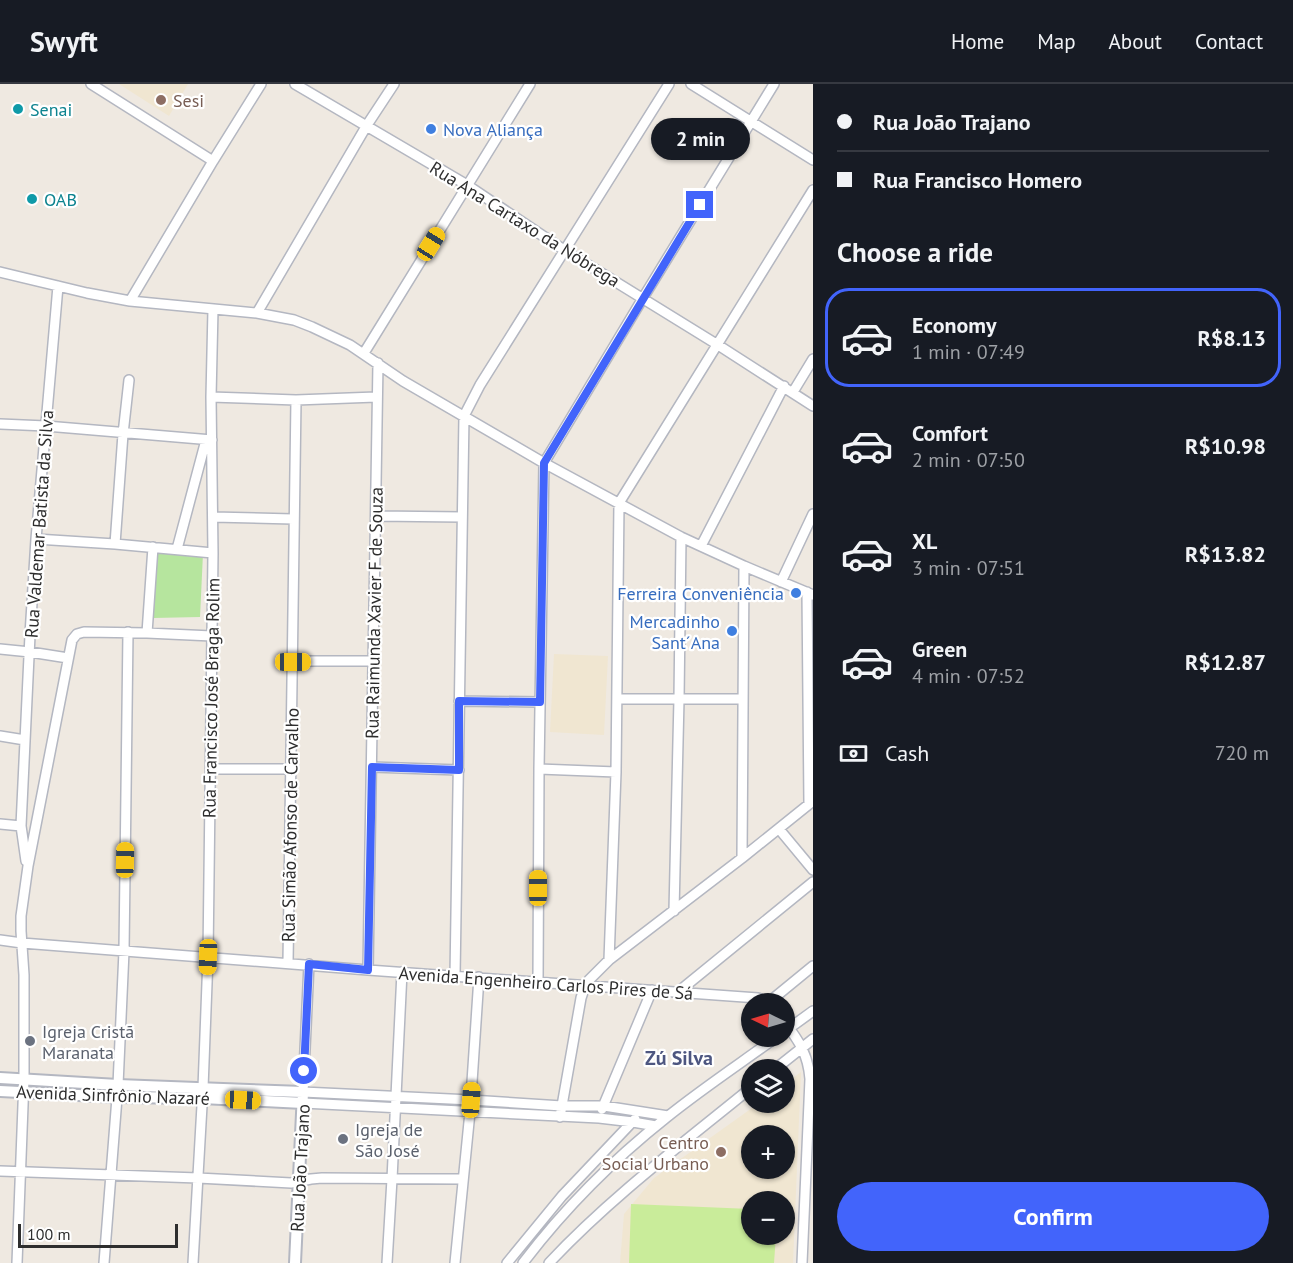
<!DOCTYPE html>
<meta charset="utf-8">
<style>
:root{--surface:#171b24;--page:#20242c;--text:#f1f3f6;--muted:#9ea1a6;--line:#363941;--accent:#4264fb}
body{margin:0;font-family:"PT Sans",sans-serif;background:var(--page);color:var(--text);height:100vh;display:flex;flex-direction:column;font-size:22px;white-space:nowrap}
*{box-sizing:border-box;margin:0}
p{font-size:20px;color:var(--muted)}
.icon{flex:none;width:33px;height:33px;fill:none;stroke:currentColor;stroke-width:2;stroke-linecap:round;stroke-linejoin:round}
.map{position:relative;flex:1;overflow:hidden}
.panel{display:flex;flex-direction:column;background:var(--surface);width:480px}
.panel>*{flex:none}
.top-card{display:grid;align-content:center;height:132px;padding:0 24px;background:var(--surface)}
.needle{width:39px;rotate:275deg}
.tools{position:absolute;left:741px;top:909px;display:grid;gap:12px}
.tools a{display:grid;place-items:center;width:54px;height:54px;border-radius:50%;background:var(--surface);box-shadow:0 2px 4px #0004;font-size:30px}
.scale{position:absolute;left:18px;bottom:15px;width:160px;box-sizing:border-box;padding-left:6px;border:3px solid #2e2e2e;border-top:0;font-size:16px;line-height:21px;white-space:nowrap;color:#2e2e2e;-webkit-text-stroke:4px #fff;paint-order:stroke}
.end{position:absolute;width:27px;height:27px;margin:-14px;border:8px solid #4264fb;background:#fff;box-shadow:0 0 0 3px #fff}
.from{border-radius:50%}
.bubble{position:absolute;height:42px;border-radius:21px;background:var(--surface);box-shadow:0 2px 4px #0004;font-size:20px;font-weight:600;line-height:42px;text-align:center}
.car{position:absolute;width:18px;height:36px;margin:-18px -9px;border-radius:8px;box-shadow:0 0 4px 2px #0007;background:linear-gradient(#f5c518 24%,#345 0 40%,#f5c518 0 76%,#345 0 86%,#f5c518 0)}
.top-card b{display:flex;align-items:center;gap:21px;height:57px;font-size:22px}
.top-card b+b{border-top:2px solid var(--line)}
.top-card i{width:15px;height:15px;background:var(--text)}
ul{padding:0;list-style:none}
li{display:flex;align-items:center;gap:18px;height:99px;margin:0 12px 9px;padding:0 12px;border:3px solid transparent;border-radius:24px}
li div{flex:1}
li b{display:block;font-size:22px}
li em{font-style:normal;font-weight:600}
li.active{border-color:var(--accent)}
li>.icon{width:54px;height:54px;stroke-width:1.5}
h2{padding:0 24px;font-size:27px;line-height:72px}
.pay{display:flex;align-items:center;gap:15px;height:66px;padding:0 24px;font-size:22px}
.pay p{margin-inline-start:auto}
.cta{display:flex;gap:12px;margin-top:auto;padding:12px 24px}
.cta a{flex:1;height:69px;border-radius:36px;background:var(--accent);color:#fff;font-size:24px;font-weight:600;line-height:69px;text-align:center}
header{display:flex;align-items:center;gap:36px;box-sizing:border-box;height:84px;padding:0 30px;background:var(--surface);border-bottom:2px solid var(--line)}
header strong{font-size:28px}
nav{display:flex;gap:33px;margin-inline-start:auto;font-size:21px}
main{display:flex;flex:1;min-height:0}
.map>svg:first-child{display:block}
.education{fill:#f0e6d1;fill-rule:evenodd}
.green{fill:#b6e59e}
.pitch{fill:#c9ec9a}
.lines{fill:none;stroke-linecap:round;stroke-linejoin:round}
.minor-casing{stroke:#b4b7c1;stroke-width:12}
.tertiary-casing{stroke:#b4b7c1;stroke-width:14}
.minor{stroke:#fff;stroke-width:9}
.tertiary{stroke:#fff;stroke-width:10}
.route{stroke:#4264fb;stroke-width:8}
.education-dot{fill:#8d6e63;stroke:#fff;stroke-width:2}
.culture-dot{fill:#0f9aa8;stroke:#fff;stroke-width:2}
.shop-dot{fill:#3f7fe0;stroke:#fff;stroke-width:2}
.worship-dot{fill:#6b7280;stroke:#fff;stroke-width:2}
.labels{text-anchor:middle;dominant-baseline:central;stroke-width:4.5;stroke-linejoin:round;paint-order:stroke}
.education-label{font-size:18px;fill:#785e54;stroke:#fff;text-anchor:start}
.culture-label{font-size:18px;fill:#0d838f;stroke:#fff;text-anchor:start}
.shop-label{font-size:18px;fill:#366cbe;stroke:#fff;text-anchor:end}
.street-label{font-size:18px;fill:#2e2e2e;stroke:#fff}
.worship-label{font-size:18px;fill:#5b616d;stroke:#fff;text-anchor:start}
.neighbourhood-label{font-size:20px;font-weight:bold;fill:#4d5680;stroke:#fff}
</style>
<header>
<strong>Swyft</strong>
<nav><a>Home</a><a>Map</a><a>About</a><a>Contact</a></nav>
</header>
<main>
<div class="map">
<svg width="813" height="1179" viewBox="0 0 813 1179">
<rect width="100%" height="100%" fill="#efe9e1"/>
<path class="education" d="M 119,0 L 188,0 L 169,32 Z
M 554,570 L 608,572 L 604,651 L 550,648 Z
M 801,988 L 793,1179 L 620,1179 L 624,1130 L 654,1094 L 759,1019 L 784,1018 L 785,1000 ZM 752,1052 L 784,1052 L 784,1084 L 752,1084 ZM 752,1118 L 784,1118 L 784,1150 L 752,1150 Z"/>
<path class="green" d="M 158,464 L 203,469 L 200,533 L 153,534 Z"/>
<path class="pitch" d="M 631,1120 L 751,1125 L 752,1150 L 776,1151 L 774,1179 L 629,1179 Z"/>
<g class="lines">
<g class="minor-casing">
<path id="minor" d="M 91,0 L 213,77
M 295,0 L 467,101 L 564,166 L 718,261 L 813,322
M 691,0 L 813,76
M 0,188 L 87,209 L 130,217 L 257,229 L 294,236 L 312,243 L 350,261 L 403,297 L 544,379 L 681,453 L 744,482 L 813,511
M 130,217 L 213,77 L 261,0
M 257,229 L 367,41 L 394,0
M 364,269 L 530,0
M 793,308 L 813,275
M 211,313 L 296,316 L 376,313
M 0,340 L 46,342 L 212,356
M 376,432 L 462,433
M 213,433 L 293,435
M 36,455 L 115,460 L 213,469
M 115,460 L 123,350 L 129,296
M 701,462 L 784,302
M 177,465 L 206,356
M 781,498 L 813,430
M 807,508 L 809,720
M 147,549 L 153,463
M 0,565 L 30,568 L 68,574
M 293,577 L 374,577
M 617,615 L 742,615
M 459,617 L 540,618
M 0,652 L 25,656
M 372,683 L 459,686
M 211,685 L 291,685
M 539,685 L 616,688
M 0,740 L 21,742
M 779,745 L 813,786
M 742,774 L 744,482
M 26,777 L 21,742 L 30,551 L 36,455 L 58,202
M 674,827 L 679,615 L 681,453
M 0,856 L 22,859 L 368,886 L 758,914 L 771,920
M 609,876 L 616,688 L 619,419 L 813,106
M 288,879 C 291,691 292,503 296,316
M 309,880 L 303,1008 L 471,1016 L 562,1022 L 604,1022 L 668,1032
M 368,886 L 378,279
M 455,892 L 464,332 L 480,301 L 669,0
M 538,898 L 539,685 L 544,379 L 643,214 L 774,0
M 678,908 L 813,798
M 769,918 L 813,882
M 784,937 C 799,957 808,970 810,995 L 802,1179
M 784,948 L 813,927
M 774,986 L 813,955
M 303,1019 L 599,1034 L 633,1038 L 656,1042
M 602,1025 L 652,906
M 560,1033 L 581,914 L 585,902 L 589,896 L 609,876 L 742,774 L 813,717
M 0,1087 L 198,1094 L 291,1099 L 311,1095 L 322,1094 L 463,1095
M 17,1179 L 24,995 L 24,891 L 21,847 L 21,832 L 28,782 L 72,556 L 77,550 L 84,548 L 147,549 L 212,552
M 104,1179 L 118,1001 L 124,867 L 128,548
M 193,1179 L 203,1004 L 208,873 L 213,469 L 211,313 L 213,225
M 387,1179 L 392,1095 L 402,888
M 455,1179 L 470,1028 L 479,893
M 507,1179 L 562,1112 L 635,1035
M 523,1179 C 564,1125 614,1075 667,1033 C 703,1004 741,979 778,952
M 549,1179 C 610,1114 682,1060 752,1003"/>
</g>
<g class="tertiary-casing">
<path id="tertiary" d="M 0,994 L 118,1001 L 303,1008 L 295,1179
M 0,1007 L 117,1013 L 202,1014 L 303,1019"/>
</g>
<use href="#minor" class="minor"/>
<use href="#tertiary" class="tertiary"/>
</g>
<g class="lines">
<path class="route" d="M 304,987 L 309,880 L 368,886 L 372,683 L 459,686 L 459,617 L 540,618 L 544,379 L 700,121"/>
</g>
<g class="education-dot">
<circle cx="161" cy="16" r="6"/>
<circle cx="721" cy="1068" r="6"/>
</g>
<g class="culture-dot">
<circle cx="18" cy="25" r="6"/>
<circle cx="32" cy="115" r="6"/>
</g>
<g class="shop-dot">
<circle cx="431" cy="45" r="6"/>
<circle cx="796" cy="509" r="6"/>
<circle cx="732" cy="547" r="6"/>
</g>
<g class="worship-dot">
<circle cx="30" cy="957" r="6"/>
<circle cx="343" cy="1055" r="6"/>
</g>
<g class="labels">
<g class="education-label">
<text x="173" y="16">Sesi</text>
<text x="709" y="1058" text-anchor="end">Centro<tspan x="709" dy="21">Social Urbano</tspan></text>
</g>
<g class="culture-label">
<text x="30" y="25">Senai</text>
<text x="44" y="115">OAB</text>
</g>
<g class="shop-label">
<text x="443" y="45" text-anchor="start">Nova Aliança</text>
<text x="784" y="509">Ferreira Conveniência</text>
<text x="720" y="537">Mercadinho<tspan x="720" dy="21">Sant´Ana</tspan></text>
</g>
<g class="street-label">
<text transform="translate(525 140) rotate(32)">Rua Ana Cartaxo da Nóbrega</text>
<text transform="translate(39 440) rotate(-86)">Rua Valdemar Batista da Silva</text>
<text transform="translate(374 529) rotate(-89)">Rua Raimunda Xavier F de Souza</text>
<text transform="translate(211 614) rotate(-89)">Rua Francisco José Braga Rolim</text>
<text transform="translate(290 741) rotate(-89)">Rua Simão Afonso de Carvalho</text>
<text transform="translate(546 899) rotate(4)">Avenida Engenheiro Carlos Pires de Sá</text>
<text transform="translate(113 1011) rotate(2)">Avenida Sinfrônio Nazaré</text>
<text transform="translate(300 1084) rotate(-87)">Rua João Trajano</text>
</g>
<g class="worship-label">
<text x="42" y="947">Igreja Cristã<tspan x="42" dy="21">Maranata</tspan></text>
<text x="355" y="1045">Igreja de<tspan x="355" dy="21">São José</tspan></text>
</g>
<g class="neighbourhood-label">
<text x="679" y="974">Zú Silva</text>
</g>
</g>
</svg>
<div class="tools">
<a><svg class="needle" viewBox="-14 -14 28 28"><path d="M0-13l5 13h-10z" fill="#e53935"/><path d="M0 13l5-13h-10z" fill="#9ea1a6"/></svg></a>
<a><svg class="icon" aria-label="layers" viewBox="0 0 24 24"><path d="M12 4l9 5-9 5-9-5zM3 14l9 5 9-5"/></svg></a>
<a>+</a>
<a>−</a>
</div>
<div class="scale">100 m</div>
<i class="end from" style="left:304px;top:987px"></i>
<i class="end" style="left:700px;top:121px"></i>
<div class="bubble" style="left:651px;top:34px;width:99px">2 min</div>
<i class="car" style="left:431px;top:160px;rotate:32deg"></i>
<i class="car" style="left:293px;top:578px;rotate:90deg"></i>
<i class="car" style="left:125px;top:776px;rotate:1deg"></i>
<i class="car" style="left:538px;top:804px;rotate:0deg"></i>
<i class="car" style="left:208px;top:873px;rotate:182deg"></i>
<i class="car" style="left:243px;top:1016px;rotate:93deg"></i>
<i class="car" style="left:471px;top:1016px;rotate:4deg"></i>
</div>
<section class="panel">
<div class="top-card">
<b><i class="from"></i>Rua João Trajano</b>
<b><i></i>Rua Francisco Homero</b>
</div>
<h2>Choose a ride</h2>
<ul>
<li class="active"><svg class="icon" aria-label="car" viewBox="0 0 24 24"><path d="M5 17H2v-5l4-1 3-4h7l3 4 3 1v5h-3M9 17h6M6 11h13"/><circle cx="7" cy="17" r="2"/><circle cx="17" cy="17" r="2"/></svg><div><b>Economy</b><p>1 min · 07:49</p></div><em>R$8.13</em></li>
<li><svg class="icon" aria-label="car" viewBox="0 0 24 24"><path d="M5 17H2v-5l4-1 3-4h7l3 4 3 1v5h-3M9 17h6M6 11h13"/><circle cx="7" cy="17" r="2"/><circle cx="17" cy="17" r="2"/></svg><div><b>Comfort</b><p>2 min · 07:50</p></div><em>R$10.98</em></li>
<li><svg class="icon" aria-label="car" viewBox="0 0 24 24"><path d="M5 17H2v-5l4-1 3-4h7l3 4 3 1v5h-3M9 17h6M6 11h13"/><circle cx="7" cy="17" r="2"/><circle cx="17" cy="17" r="2"/></svg><div><b>XL</b><p>3 min · 07:51</p></div><em>R$13.82</em></li>
<li><svg class="icon" aria-label="car" viewBox="0 0 24 24"><path d="M5 17H2v-5l4-1 3-4h7l3 4 3 1v5h-3M9 17h6M6 11h13"/><circle cx="7" cy="17" r="2"/><circle cx="17" cy="17" r="2"/></svg><div><b>Green</b><p>4 min · 07:52</p></div><em>R$12.87</em></li>
</ul>
<div class="pay"><svg class="icon" aria-label="cash" viewBox="0 0 24 24"><path d="M3 7h18v10H3z"/><circle cx="12" cy="12" r="2"/></svg>Cash<p>720 m</p></div>
<div class="cta"><a>Confirm</a></div>
</section>
</main>
